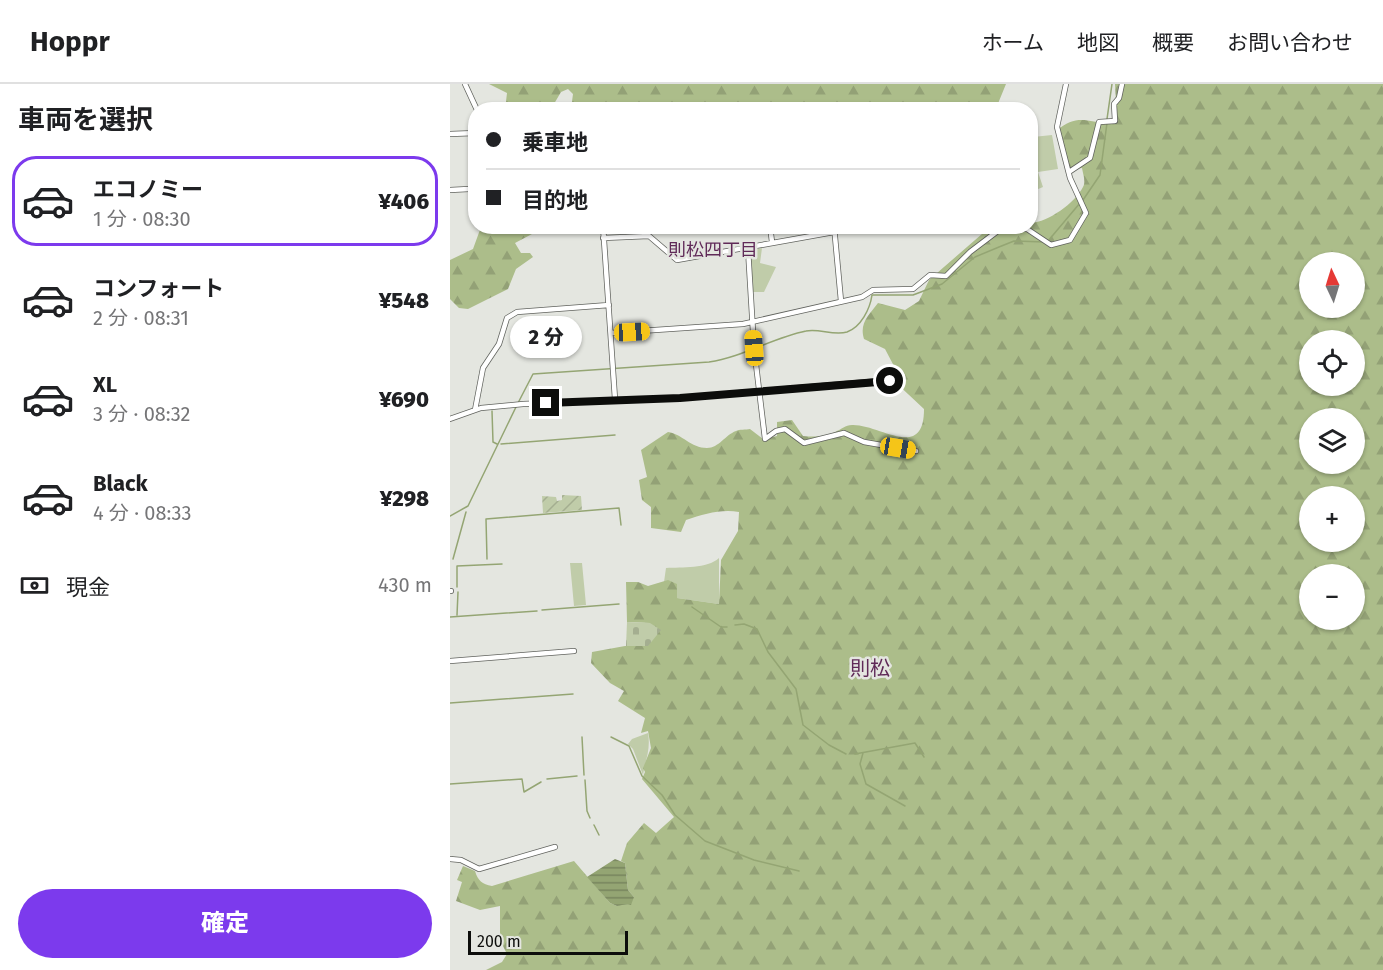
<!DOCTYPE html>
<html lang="ja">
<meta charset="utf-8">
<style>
:root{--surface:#fff;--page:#f6f6f6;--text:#202124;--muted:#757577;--line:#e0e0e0;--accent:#7c3aed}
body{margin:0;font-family:"Fira Sans","Noto Sans JP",sans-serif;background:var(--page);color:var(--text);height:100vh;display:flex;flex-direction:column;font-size:22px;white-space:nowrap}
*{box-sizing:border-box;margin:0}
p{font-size:20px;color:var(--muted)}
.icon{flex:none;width:33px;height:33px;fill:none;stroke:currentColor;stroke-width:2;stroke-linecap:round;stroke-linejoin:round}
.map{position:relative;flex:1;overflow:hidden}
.side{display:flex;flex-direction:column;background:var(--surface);width:450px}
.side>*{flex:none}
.guide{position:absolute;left:18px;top:18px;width:570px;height:132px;border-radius:24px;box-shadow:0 2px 4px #0004;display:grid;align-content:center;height:132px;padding:0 18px;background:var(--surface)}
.needle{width:39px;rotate:356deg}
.buttons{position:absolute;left:849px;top:168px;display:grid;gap:12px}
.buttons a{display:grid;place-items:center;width:66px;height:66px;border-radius:50%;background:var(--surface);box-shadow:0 2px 4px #0004;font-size:30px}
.scale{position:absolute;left:18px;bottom:15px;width:160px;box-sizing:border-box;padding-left:6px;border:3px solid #0c0d0b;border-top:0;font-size:16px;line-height:21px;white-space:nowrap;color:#0c0d0b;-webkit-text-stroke:4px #e4e6e0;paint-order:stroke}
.end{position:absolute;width:27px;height:27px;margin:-14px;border:8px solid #0c0d0b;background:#fff;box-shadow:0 0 0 3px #fff}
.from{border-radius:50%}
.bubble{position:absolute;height:42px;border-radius:21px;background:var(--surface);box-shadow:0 2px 4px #0004;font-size:20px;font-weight:800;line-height:42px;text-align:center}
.car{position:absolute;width:18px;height:36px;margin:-18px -9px;border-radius:8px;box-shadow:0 0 4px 2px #0007;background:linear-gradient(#f5c518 24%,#345 0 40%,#f5c518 0 76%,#345 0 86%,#f5c518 0)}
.guide b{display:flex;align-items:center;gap:21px;height:57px;font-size:22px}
.guide b+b{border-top:2px solid var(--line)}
.guide i{width:15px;height:15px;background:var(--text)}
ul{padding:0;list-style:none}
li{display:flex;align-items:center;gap:18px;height:90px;margin:0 12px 9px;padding:0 6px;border:3px solid transparent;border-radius:24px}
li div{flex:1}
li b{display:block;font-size:22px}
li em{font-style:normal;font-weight:800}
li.current{border-color:var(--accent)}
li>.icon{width:54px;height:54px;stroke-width:1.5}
h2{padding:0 18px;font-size:27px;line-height:72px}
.pay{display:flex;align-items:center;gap:15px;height:66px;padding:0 18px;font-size:22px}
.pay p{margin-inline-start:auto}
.action{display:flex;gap:12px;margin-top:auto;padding:12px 18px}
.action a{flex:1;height:69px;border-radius:36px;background:var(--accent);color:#fff;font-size:24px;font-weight:800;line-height:69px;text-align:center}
header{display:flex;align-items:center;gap:36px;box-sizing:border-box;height:84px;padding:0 30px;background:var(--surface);border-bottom:2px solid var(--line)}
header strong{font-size:28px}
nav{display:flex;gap:33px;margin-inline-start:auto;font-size:21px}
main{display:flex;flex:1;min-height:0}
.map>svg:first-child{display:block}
.green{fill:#c0cca9}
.forest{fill:url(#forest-firs);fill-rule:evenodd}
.cemetery{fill:url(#cemetery-stones)}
.garden{fill:url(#garden-furrows)}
.water{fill:url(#water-rules)}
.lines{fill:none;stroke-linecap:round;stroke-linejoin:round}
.stream{stroke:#94a573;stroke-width:1.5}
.minor-casing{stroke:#61635e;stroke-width:6}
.minor{stroke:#fff;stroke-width:4.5}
.route{stroke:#0c0d0b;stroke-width:8}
.labels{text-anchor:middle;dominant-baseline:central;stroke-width:5;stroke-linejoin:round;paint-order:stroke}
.neighbourhood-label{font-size:18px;fill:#602a58;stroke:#e4e6e0}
.quarter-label{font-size:20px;fill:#602a58;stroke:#e4e6e0}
</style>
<header>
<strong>Hoppr</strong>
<nav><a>ホーム</a><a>地図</a><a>概要</a><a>お問い合わせ</a></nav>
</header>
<main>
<section class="side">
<h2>車両を選択</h2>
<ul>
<li class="current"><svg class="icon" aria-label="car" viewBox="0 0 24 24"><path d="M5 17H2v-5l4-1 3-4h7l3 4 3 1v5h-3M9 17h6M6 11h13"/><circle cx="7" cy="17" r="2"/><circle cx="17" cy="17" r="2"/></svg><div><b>エコノミー</b><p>1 分 · 08:30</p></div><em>¥406</em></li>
<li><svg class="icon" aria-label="car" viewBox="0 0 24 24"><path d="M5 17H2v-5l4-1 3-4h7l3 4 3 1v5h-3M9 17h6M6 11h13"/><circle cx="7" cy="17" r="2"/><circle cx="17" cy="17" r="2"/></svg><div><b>コンフォート</b><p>2 分 · 08:31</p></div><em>¥548</em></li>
<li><svg class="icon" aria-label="car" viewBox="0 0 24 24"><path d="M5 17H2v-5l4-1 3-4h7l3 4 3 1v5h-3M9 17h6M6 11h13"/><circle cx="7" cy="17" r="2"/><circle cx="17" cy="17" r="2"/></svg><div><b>XL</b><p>3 分 · 08:32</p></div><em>¥690</em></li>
<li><svg class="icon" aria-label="car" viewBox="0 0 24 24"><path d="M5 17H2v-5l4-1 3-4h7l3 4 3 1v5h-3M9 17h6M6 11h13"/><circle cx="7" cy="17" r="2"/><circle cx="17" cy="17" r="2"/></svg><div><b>Black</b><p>4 分 · 08:33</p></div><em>¥298</em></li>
</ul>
<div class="pay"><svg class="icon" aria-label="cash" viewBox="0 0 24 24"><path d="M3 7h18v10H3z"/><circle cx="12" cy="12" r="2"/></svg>現金<p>430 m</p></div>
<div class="action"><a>確定</a></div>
</section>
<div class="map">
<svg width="933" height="886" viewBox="0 0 933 886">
<defs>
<pattern id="forest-firs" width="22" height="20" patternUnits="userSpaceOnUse" patternTransform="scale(1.5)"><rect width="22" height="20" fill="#acbd8a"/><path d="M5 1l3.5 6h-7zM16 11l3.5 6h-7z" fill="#93a176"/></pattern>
<pattern id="cemetery-stones" width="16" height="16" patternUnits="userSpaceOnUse" patternTransform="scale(1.5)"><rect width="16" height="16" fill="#c0cca9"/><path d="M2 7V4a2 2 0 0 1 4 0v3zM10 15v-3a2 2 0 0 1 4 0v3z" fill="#a4ae90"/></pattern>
<pattern id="garden-furrows" width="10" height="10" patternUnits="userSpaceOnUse" patternTransform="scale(1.5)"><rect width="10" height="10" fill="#c0cca9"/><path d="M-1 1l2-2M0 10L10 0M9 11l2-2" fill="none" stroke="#a4ae90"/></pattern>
<pattern id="water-rules" width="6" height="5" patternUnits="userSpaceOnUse" patternTransform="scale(1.5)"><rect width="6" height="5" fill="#94a573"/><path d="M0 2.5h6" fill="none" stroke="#77855d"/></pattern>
</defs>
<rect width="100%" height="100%" fill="#e4e6e0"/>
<path class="green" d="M 581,36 L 583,53 L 602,51 L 608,85 L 588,88 L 593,103 L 581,108 Z
M 312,164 L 310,179 L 326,183 L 314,208 L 302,208 L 300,166 Z
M 269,474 L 269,520 L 227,514 L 214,498 L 216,484 C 232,483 257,485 269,474 Z
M 120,479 L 132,479 L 136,521 L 124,522 Z
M 198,649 C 201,666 195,677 193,691 L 183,665 L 178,660 L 182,655 Z"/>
<path class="forest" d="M 39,0 L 556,0 L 547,22 L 522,26 L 121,25 L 123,10 L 118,5 L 111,8 L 101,25 L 55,26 L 57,9 Z
M 665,0 L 933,0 L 933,886 L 36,886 L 52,878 L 57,870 L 50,856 L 50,822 L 30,826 L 6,817 L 12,798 L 7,796 L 13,782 L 25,787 C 28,797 32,800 42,802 L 124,777 L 160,819 L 167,822 L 184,813 L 178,806 L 175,779 L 171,777 L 177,759 L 194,739 L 206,749 L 224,733 L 192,695 L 195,688 L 193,684 L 201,664 L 198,647 L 191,649 L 195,634 L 168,617 L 174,607 L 160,599 L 141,579 L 142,568 L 175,562 L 198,562 L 200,539 L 177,538 L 176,498 L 188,498 L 198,502 L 218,496 L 227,500 L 227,514 L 269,520 L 271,476 L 288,447 L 289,428 C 271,425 254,430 236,436 L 231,448 L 201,444 L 201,423 L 192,416 L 189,396 L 197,393 L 191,366 L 218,348 C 232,350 241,364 257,364 C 269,364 275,351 286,347 C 289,345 296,346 300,345 L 313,355 L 327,352 L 327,338 L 342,336 L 353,352 C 365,353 375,353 385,348 C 392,345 395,341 402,341 C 430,340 474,378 474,325 L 443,296 L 445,284 L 435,265 L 414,255 C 409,239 419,231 428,219 L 455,226 L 469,217 L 479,196 L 540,143 L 580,142 L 581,139 C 598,138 625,119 633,103 C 636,98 633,90 632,84 L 617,86 L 606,47 C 630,26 641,42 667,38 ZM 860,178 L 904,178 L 904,224 L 860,224 ZM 860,256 L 904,256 L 904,302 L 860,302 ZM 860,334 L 904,334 L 904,380 L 860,380 ZM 860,412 L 904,412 L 904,458 L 860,458 ZM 860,490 L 904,490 L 904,536 L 860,536 Z
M 31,143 L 88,143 L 82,150 L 65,159 L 71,169 L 80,169 L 83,173 L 66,185 L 58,205 L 18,225 L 9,224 L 0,215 L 0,176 L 23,165 Z"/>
<path class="cemetery" d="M 177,538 L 200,539 L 211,546 L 198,562 L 176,562 Z"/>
<path class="garden" d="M 112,411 L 131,412 L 132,426 L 93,429 L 92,412 L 106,413 L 107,417 L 112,416 Z"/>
<path class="water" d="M 165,775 L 175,779 L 178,806 L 184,813 L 181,821 L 177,820 L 167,822 L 160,819 L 137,793 Z"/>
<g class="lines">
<path class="stream" d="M 657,35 L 662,0
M 633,116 L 650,91 L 657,39
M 598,157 L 630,119
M 68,319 L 83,290 L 259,278 C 293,273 322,254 356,247 C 369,244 383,252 397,248 C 411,243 420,225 422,211 L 463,211 L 492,200 L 525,173 L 549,163 L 564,157 L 594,158
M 42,327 L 43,358 L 47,360
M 51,360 L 165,351
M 0,432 L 18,422 L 66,323
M 3,475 L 16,428
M 37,475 L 36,435 L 169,424 L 171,441
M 7,503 L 7,482 L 52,480
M 242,523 L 271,543 L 277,543
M 92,526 L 169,520
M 7,531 L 8,508
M 0,533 L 87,527
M 285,541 L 294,540 L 307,545 L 318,568 L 346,605 L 353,641 L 379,661 L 396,670
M 0,619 L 123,610
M 132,653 L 134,691
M 161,653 L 179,662 L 192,692 L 212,711 L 225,731 L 255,757 L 304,776 L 349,787
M 413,669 L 410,680 L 416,700 L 455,722
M 405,670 L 465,659 L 474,673
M 97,695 L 127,692
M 135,696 L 137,727 L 140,734
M 0,700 L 72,695 L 74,708 L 91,698
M 144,741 L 149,751"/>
<g class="minor-casing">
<path id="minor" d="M 15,0 L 27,26
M 0,50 L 26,49
M 619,88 L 640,74 L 649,38 L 665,37 L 664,20 L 669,14 L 672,0
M 0,106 L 19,105 L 26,101
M 153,142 L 165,315
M 320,142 L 322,158
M 384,142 L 391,217
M 153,154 L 199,152 L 227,176 L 384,148
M 298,165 L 304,264 L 315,355 L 326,347 L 335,345 L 354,359 L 394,349 L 414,358 L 466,367
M 161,249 L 293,240 L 412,213 L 423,206 L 463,205 L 480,191 L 496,192 L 520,168 L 553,143 L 577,145 L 601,161 L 620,156 L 636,129 L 620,94 L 607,43 L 616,0
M 25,326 L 33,284 L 49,260 L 57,234 L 67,228 L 159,221
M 0,335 L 31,324 L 73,320 L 230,314 L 440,296
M 0,507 L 1,507
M 0,577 L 124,567
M 0,775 L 11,776 L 29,785 L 105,763"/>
</g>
<use href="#minor" class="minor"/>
</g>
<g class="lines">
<path class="route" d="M 96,319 L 230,314 L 440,297"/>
</g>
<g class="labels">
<g class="neighbourhood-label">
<text x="263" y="166">則松四丁目</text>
</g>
<g class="quarter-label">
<text x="420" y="584">則松</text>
</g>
</g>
</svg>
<div class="buttons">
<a><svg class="needle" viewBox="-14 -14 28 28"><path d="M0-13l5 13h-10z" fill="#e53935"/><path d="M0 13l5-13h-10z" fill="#757577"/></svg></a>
<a><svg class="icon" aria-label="locate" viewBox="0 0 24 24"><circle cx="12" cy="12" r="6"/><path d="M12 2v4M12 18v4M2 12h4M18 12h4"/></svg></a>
<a><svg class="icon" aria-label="layers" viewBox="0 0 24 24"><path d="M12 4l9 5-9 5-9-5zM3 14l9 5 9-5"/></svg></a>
<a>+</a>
<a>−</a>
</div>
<div class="scale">200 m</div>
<i class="end from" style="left:440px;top:297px"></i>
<i class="end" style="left:96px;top:319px"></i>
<div class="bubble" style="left:60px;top:232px;width:72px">2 分</div>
<i class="car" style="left:182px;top:248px;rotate:87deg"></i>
<i class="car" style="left:304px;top:264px;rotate:356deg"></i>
<i class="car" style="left:448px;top:364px;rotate:100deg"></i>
<div class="guide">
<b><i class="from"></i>乗車地</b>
<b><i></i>目的地</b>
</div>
</div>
</main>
